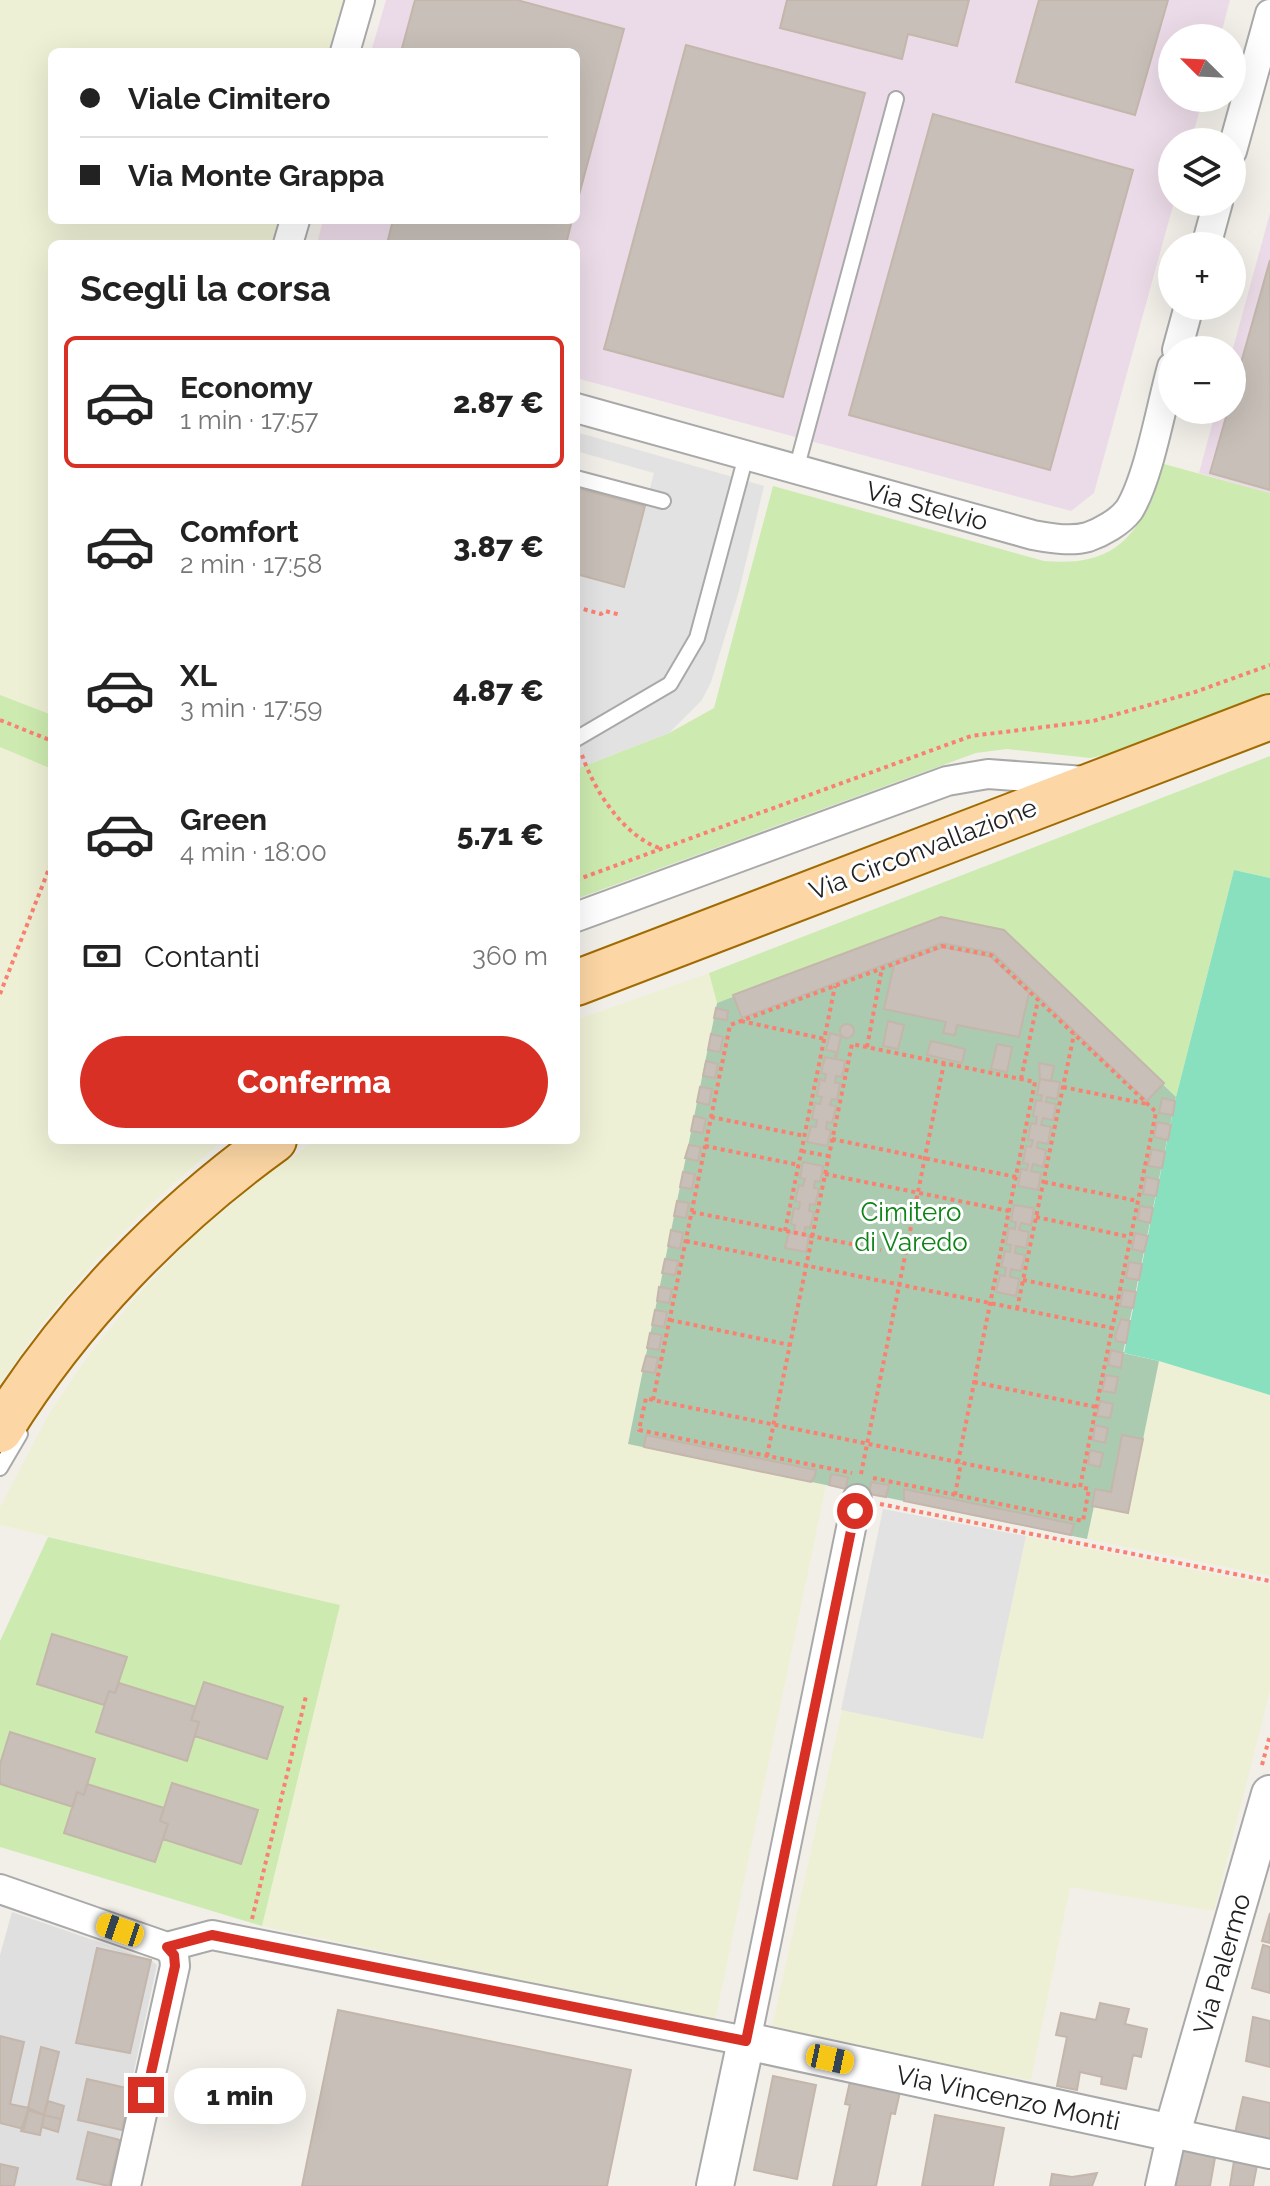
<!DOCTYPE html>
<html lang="it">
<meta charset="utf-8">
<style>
:root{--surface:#fff;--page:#f6f6f6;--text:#222;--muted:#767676;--line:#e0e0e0;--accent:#d93025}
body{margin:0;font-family:Raleway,sans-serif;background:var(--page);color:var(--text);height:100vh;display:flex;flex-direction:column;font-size:30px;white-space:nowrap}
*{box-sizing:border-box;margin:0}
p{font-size:26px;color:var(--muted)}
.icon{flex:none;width:44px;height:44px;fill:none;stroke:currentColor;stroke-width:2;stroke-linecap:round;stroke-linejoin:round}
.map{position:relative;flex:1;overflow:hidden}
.drawer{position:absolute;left:48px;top:240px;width:532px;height:904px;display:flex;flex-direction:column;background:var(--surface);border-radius:12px;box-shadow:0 8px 32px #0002}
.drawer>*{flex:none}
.guide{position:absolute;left:48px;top:48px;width:532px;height:176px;border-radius:12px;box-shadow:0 8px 32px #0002;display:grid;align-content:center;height:176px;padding:0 32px;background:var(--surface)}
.needle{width:52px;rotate:294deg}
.fabs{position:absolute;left:1158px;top:24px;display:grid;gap:16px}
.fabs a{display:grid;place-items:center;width:88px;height:88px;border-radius:50%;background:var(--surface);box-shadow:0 8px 32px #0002;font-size:40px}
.end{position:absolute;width:36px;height:36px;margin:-18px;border:10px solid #d93025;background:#fff;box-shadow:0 0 0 4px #fff}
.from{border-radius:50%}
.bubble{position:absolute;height:56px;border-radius:28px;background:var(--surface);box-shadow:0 8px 32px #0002;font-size:26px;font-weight:800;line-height:56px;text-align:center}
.car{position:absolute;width:24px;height:48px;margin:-24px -12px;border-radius:10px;box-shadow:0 0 6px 2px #0007;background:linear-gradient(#f5c518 24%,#345 0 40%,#f5c518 0 76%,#345 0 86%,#f5c518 0)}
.guide b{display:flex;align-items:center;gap:28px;height:76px;font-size:30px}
.guide b+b{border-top:2px solid var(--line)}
.guide i{width:20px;height:20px;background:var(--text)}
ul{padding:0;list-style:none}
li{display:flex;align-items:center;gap:24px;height:132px;margin:0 16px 12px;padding:0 16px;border:4px solid transparent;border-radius:12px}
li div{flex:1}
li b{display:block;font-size:30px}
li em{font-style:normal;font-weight:800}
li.selected{border-color:var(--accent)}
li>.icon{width:72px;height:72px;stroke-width:1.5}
h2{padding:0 32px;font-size:36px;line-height:96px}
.pay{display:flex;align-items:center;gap:20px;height:88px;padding:0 32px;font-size:30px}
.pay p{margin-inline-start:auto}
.cta{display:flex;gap:16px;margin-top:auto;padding:16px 32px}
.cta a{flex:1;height:92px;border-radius:48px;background:var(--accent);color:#fff;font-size:32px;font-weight:800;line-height:92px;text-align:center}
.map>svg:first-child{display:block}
.residential{fill:#e0dfdf}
.industrial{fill:#ebdbe8}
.farmland{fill:#eef0d5}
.grass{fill:#cdebb0}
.cemetery{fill:#aacbaf}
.pitch{fill:#88e0be}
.parking{fill:#e2e2e2}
.building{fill:#c7bfb8;stroke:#c4b6ab;stroke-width:2}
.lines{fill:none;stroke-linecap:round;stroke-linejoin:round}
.service-casing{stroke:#a9a9a9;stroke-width:18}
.minor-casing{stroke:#a9a9a9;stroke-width:32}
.tertiary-casing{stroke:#a9a9a9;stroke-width:40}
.primary-casing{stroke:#a06b00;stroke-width:48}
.path{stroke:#fa8072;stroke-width:4;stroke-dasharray:4 4;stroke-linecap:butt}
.service{stroke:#fff;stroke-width:14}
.minor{stroke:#fff;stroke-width:28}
.tertiary{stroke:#fff;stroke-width:36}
.primary{stroke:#fcd6a4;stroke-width:44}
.route{stroke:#d93025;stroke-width:10}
.labels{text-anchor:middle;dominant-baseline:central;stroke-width:6;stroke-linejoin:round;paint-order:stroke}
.street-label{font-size:26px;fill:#222;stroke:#fff}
.park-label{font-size:26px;fill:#0c8416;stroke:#fff}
</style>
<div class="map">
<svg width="1270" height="2186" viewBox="0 0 1270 2186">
<rect width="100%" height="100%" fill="#f2efe9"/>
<path class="residential" d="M 12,1912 L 151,1960 L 157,1965 L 109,2186 L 0,2186 L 0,1955 Z"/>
<path class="industrial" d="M 386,0 L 1230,0 L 1220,38 L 1172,38 L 1172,98 L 1203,98 L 1191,142 L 1172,142 L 1174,202 L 1094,493 L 1071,511 L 576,378 L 576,244 L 317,244 L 323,220 L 576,220 L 576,52 L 371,52 Z
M 1270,213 L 1270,493 L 1199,473 L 1216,410 L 1232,410 L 1232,352 Z"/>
<path class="farmland" d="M 0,0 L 343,0 L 328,52 L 52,52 L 52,220 L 278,220 L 271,244 L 52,244 L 52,1140 L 223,1140 L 151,1204 L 97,1259 L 43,1323 L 0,1384 Z
M 709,973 L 717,1003 L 628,1443 L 826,1485 L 715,2021 L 262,1926 L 339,1605 L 0,1525 L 0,1507 L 50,1412 L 88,1356 L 134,1299 L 188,1241 L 257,1182 L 316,1140 L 576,1140 L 576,1020 Z
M 1159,1361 L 1270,1395 L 1270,1576 L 1087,1539 L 1094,1506 L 1128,1513 Z
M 1026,1536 L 1270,1585 L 1270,1691 L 1214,1911 L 1070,1887 L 1031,2080 L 770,2036 L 842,1710 L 983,1738 Z"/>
<path class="grass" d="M 1164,464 L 1270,493 L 1270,707 L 1174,741 L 1090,758 L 1007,749 L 976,753 L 576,899 L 576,769 L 669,733 L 714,708 L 773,486 L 1044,561 C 1121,568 1142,530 1164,464 Z
M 0,695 L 52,715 L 52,769 L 0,747 Z
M 1270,756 L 1270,878 L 1234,870 L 1176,1097 L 1163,1084 L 734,997 L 717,1003 L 709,973 Z
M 48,1537 L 340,1605 L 262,1926 L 0,1847 L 0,1641 Z"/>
<path class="cemetery" d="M 941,917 L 1004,930 L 1176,1097 L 1123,1353 L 1159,1361 L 1128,1513 L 1094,1506 L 1087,1539 L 628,1444 L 717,1003 Z"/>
<path class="pitch" d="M 1234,870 L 1270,878 L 1270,1395 L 1159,1361 L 1124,1353 L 1176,1097 Z"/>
<path class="parking" d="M 576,432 L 764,486 L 739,591 L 711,682 L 702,700 L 669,733 L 576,769 L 576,574 L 624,587 L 654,473 L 576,451 Z
M 883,1509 L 1026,1536 L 983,1739 L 841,1710 Z"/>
<path class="building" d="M 415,0 L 517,0 L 624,29 L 576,206 L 576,52 L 401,52 Z
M 787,0 L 969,0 L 957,46 L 908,34 L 902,59 L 780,28 Z
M 1039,0 L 1168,0 L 1135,115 L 1016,82 Z
M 686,45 L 865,93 L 783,397 L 604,349 Z
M 933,114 L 1133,170 L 1050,470 L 849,415 Z
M 393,220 L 572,220 L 566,244 L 387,244 Z
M 1270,260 L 1270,490 L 1210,473 L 1228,410 L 1232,410 L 1232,395 Z
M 576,488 L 645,506 L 624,587 L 576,574 Z
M 941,917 L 1004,930 L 1164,1083 L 1147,1101 L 993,953 L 942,943 L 742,1018 L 733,995 Z
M 943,947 L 991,957 L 1029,993 L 1019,1037 L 957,1025 L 955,1035 L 943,1033 L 946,1022 L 884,1009 L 894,965 Z
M 716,1008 L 728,1011 L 727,1020 L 714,1018 Z
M 888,1021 L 904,1025 L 898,1049 L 883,1046 Z
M840 1031a7 7 0 1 1 14 0a7 7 0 1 1-14 0Z
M 830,1033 L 841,1036 L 836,1059 L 845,1061 L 842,1077 L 836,1076 L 835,1083 L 840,1083 L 837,1100 L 832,1099 L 830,1105 L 836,1106 L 832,1123 L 827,1122 L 826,1129 L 831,1130 L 827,1146 L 807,1142 L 811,1126 L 816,1127 L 817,1120 L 812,1119 L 815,1103 L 820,1104 L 822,1097 L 817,1096 L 820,1079 L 825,1081 L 826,1074 L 821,1073 L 825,1057 L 835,1059 L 836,1052 L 826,1050 Z
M 711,1034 L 723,1037 L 720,1052 L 708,1050 Z
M 931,1041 L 965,1049 L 962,1063 L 927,1055 Z
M 997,1044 L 1012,1047 L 1007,1072 L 991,1069 Z
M 706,1061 L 718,1064 L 715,1078 L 703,1076 Z
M 1039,1063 L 1054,1066 L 1051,1081 L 1040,1079 Z
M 1040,1079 L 1060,1082 L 1057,1099 L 1047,1097 L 1046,1102 L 1056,1104 L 1053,1120 L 1043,1118 L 1041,1125 L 1051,1127 L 1048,1144 L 1038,1142 L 1037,1148 L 1046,1150 L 1043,1167 L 1033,1164 L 1031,1171 L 1041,1173 L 1038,1190 L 1018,1186 L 1021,1169 L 1027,1170 L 1028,1164 L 1023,1163 L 1026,1146 L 1031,1147 L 1033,1140 L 1028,1140 L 1031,1123 L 1036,1124 L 1037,1117 L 1033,1116 L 1036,1100 L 1041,1101 L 1042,1095 L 1037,1095 Z
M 700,1087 L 712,1089 L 709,1105 L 697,1102 Z
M 1162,1098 L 1175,1101 L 1173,1115 L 1159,1113 Z
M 694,1116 L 706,1119 L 703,1133 L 691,1131 Z
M 1157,1122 L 1171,1125 L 1168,1140 L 1154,1137 Z
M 689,1145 L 701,1147 L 698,1161 L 685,1158 Z
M 1152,1149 L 1165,1152 L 1162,1168 L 1148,1166 Z
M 803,1162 L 823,1166 L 820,1182 L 815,1181 L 814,1188 L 819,1189 L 815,1205 L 810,1204 L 809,1211 L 814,1212 L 810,1228 L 805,1227 L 804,1235 L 809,1236 L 806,1252 L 785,1248 L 789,1232 L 794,1233 L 795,1225 L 791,1224 L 794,1208 L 799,1209 L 800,1202 L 795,1201 L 799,1185 L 803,1186 L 805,1179 L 800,1178 Z
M 683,1172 L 695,1174 L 692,1189 L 680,1187 Z
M 1146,1177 L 1159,1180 L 1156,1196 L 1143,1194 Z
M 677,1201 L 689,1203 L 686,1218 L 674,1216 Z
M 1014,1205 L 1034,1208 L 1031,1225 L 1021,1223 L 1019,1230 L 1029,1232 L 1026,1248 L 1016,1246 L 1015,1253 L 1025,1255 L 1021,1271 L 1011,1269 L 1010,1277 L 1019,1279 L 1016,1296 L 996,1292 L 1000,1275 L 1005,1276 L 1006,1268 L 1001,1267 L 1005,1251 L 1010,1252 L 1011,1245 L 1006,1244 L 1009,1228 L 1015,1229 L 1016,1222 L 1011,1221 Z
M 1140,1206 L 1153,1208 L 1150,1223 L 1138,1220 Z
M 671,1230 L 683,1233 L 680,1249 L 668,1246 Z
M 1135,1233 L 1148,1236 L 1144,1252 L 1132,1249 Z
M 665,1259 L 678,1261 L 675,1275 L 662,1273 Z
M 1129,1262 L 1142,1264 L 1139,1280 L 1126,1278 Z
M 659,1287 L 672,1289 L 669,1303 L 657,1301 Z
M 1123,1290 L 1136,1292 L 1133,1308 L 1120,1306 Z
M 655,1310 L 667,1312 L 664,1327 L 652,1325 Z
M 1121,1319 L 1130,1321 L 1126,1343 L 1116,1341 L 1115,1336 Z
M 650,1333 L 662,1335 L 659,1350 L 647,1348 Z
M 1111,1350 L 1123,1353 L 1121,1368 L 1108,1365 Z
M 646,1356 L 658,1358 L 655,1373 L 642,1371 Z
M 1106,1375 L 1118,1377 L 1115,1393 L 1102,1391 Z
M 1100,1401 L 1113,1404 L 1110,1418 L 1097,1416 Z
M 1095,1425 L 1108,1428 L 1105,1443 L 1093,1440 Z
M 646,1435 L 816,1470 L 815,1476 L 811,1482 L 644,1447 Z
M 1122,1435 L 1143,1439 L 1128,1513 L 1092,1506 L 1095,1489 L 1111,1492 Z
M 1090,1450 L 1103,1453 L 1100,1467 L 1088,1464 Z
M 831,1474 L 848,1477 L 846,1489 L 829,1485 Z
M 871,1482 L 889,1485 L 886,1497 L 869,1494 Z
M 904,1489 L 1074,1524 L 1071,1535 L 904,1501 Z
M 52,1634 L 127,1657 L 115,1693 L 109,1691 L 104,1705 L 37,1684 Z
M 204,1682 L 283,1707 L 267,1759 L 195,1736 L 199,1722 L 191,1720 Z
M 119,1683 L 196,1707 L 191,1720 L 199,1722 L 187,1761 L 96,1732 L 109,1691 L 115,1693 Z
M 10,1732 L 95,1759 L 84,1795 L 77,1792 L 73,1807 L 0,1784 L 0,1764 Z
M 172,1783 L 258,1810 L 241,1864 L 163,1839 L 168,1824 L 160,1821 Z
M 87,1784 L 164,1808 L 160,1821 L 168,1824 L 155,1862 L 64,1833 L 77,1792 L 84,1795 Z
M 1270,1913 L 1270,1943 L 1262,1941 Z
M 1263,1945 L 1270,1947 L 1270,1993 L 1252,1988 Z
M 97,1948 L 151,1960 L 130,2053 L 76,2043 Z
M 1100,2003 L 1129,2009 L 1125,2024 L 1147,2029 L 1141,2057 L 1133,2055 L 1126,2089 L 1101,2084 L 1102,2077 L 1080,2072 L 1077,2090 L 1057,2086 L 1067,2037 L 1056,2035 L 1061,2013 L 1096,2020 Z
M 338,2010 L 631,2070 L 607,2186 L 302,2186 Z
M 1253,2017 L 1270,2021 L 1270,2067 L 1246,2061 Z
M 0,2036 L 24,2042 L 10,2104 L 29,2108 L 24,2129 L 0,2123 Z
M 41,2047 L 59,2052 L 44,2115 L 28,2108 Z
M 773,2076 L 816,2085 L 797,2179 L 754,2170 Z
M 851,2077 L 901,2087 L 895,2114 L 891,2113 L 876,2186 L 833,2186 L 850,2105 L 845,2104 Z
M 87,2079 L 131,2089 L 122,2130 L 78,2120 Z
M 1243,2097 L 1270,2103 L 1270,2140 L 1235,2133 Z
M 48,2101 L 64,2106 L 61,2119 L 44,2115 Z
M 28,2110 L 44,2115 L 40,2135 L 21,2131 Z
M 44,2115 L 61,2119 L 58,2132 L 42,2127 Z
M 935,2115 L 1004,2128 L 993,2186 L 922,2186 Z
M 88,2132 L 120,2140 L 109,2186 L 77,2179 Z
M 1177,2145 L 1216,2152 L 1210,2186 L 1169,2186 Z
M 1234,2161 L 1257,2165 L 1253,2186 L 1230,2186 Z
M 0,2164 L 18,2168 L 14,2186 L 0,2186 Z
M 1097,2173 L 1092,2186 L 1050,2186 L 1052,2174 L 1072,2177 Z"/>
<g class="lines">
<g class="service-casing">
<path id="service" d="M 796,470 L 896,99
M 576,478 L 663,501
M 576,739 L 670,684 L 697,638 L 746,456
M 0,1468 L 20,1434"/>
</g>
<g class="minor-casing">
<path id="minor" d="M 345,52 L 360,0
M 1232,151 L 1270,14
M 288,244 L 295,220
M 1206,246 L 1218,202
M 1177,350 L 1189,306
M 576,408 L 1033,535 C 1050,538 1070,542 1088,537 C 1102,532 1120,522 1129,510 C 1149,478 1161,406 1172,367
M 576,917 L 947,781 L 988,774 L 1085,781
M 0,1889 L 167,1947 L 212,1935 L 746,2041 L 857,1499
M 126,2186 L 175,1966 L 174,1955 L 167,1947
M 1160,2186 L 1172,2133 L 1270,2154"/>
</g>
<g class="tertiary-casing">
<path id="tertiary" d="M 715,2186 L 746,2041 L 1172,2133 L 1270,1794"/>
</g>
<g class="primary-casing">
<path id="primary" d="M 576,983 L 1270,717
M 0,1430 C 70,1317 166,1218 274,1140"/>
</g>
<path class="path" d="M 576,607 L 601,614 L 605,611 L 621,615
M 0,720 L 52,741
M 582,755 C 595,792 624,837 662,849
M 576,880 L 971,736 L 1093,721 L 1195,692 L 1270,665
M 942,946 L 991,955 L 1156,1112 L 1080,1487 L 653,1400 L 730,1025 Z
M 0,994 L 52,861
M 741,1021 L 825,1039
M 867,1047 L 882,968
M 1021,1079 L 1038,1000
M 1063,1087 L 1147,1104
M 711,1117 L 805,1136
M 832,1139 L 1016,1177
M 705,1146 L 799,1165
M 802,1151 L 828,1156
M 825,1174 L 1009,1211
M 1044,1182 L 1138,1201
M 692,1212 L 881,1250
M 1036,1217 L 1130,1237
M 785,1231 L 835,986
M 686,1241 L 1112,1328
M 1023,1280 L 1118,1299
M 1017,1309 L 1074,1034
M 670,1320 L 790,1345
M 974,1382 L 1096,1407
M 653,1400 L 646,1398 L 639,1430 L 852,1473
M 767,1456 L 852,1044 L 1035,1082 L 958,1462
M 861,1474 L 944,1063
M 873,1478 L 1083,1521 L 1089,1489 L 1080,1487
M 955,1495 L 961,1463
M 880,1504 L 1270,1581
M 1262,1765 L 1270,1735
M 252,1919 L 306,1696"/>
<use href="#service" class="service"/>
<use href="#minor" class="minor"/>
<use href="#tertiary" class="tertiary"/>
<use href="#primary" class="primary"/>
</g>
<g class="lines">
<path class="route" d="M 146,2095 L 175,1966 L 174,1955 L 167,1947 L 212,1935 L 746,2041 L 855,1511"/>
</g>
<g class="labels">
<g class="street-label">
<text transform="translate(927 506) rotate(15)">Via Stelvio</text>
<text transform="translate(923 849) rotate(-21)">Via Circonvallazione</text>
<text transform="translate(1222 1964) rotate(-74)">Via Palermo</text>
<text transform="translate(1008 2098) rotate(12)">Via Vincenzo Monti</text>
</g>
<g class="park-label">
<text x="911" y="1212">Cimitero<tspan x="911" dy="30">di Varedo</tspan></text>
</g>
</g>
</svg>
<div class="fabs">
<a><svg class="needle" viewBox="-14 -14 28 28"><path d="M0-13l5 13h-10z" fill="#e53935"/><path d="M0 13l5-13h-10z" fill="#767676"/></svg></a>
<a><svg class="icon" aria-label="layers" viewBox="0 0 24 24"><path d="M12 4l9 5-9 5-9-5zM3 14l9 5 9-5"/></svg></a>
<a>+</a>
<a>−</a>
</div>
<i class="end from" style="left:855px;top:1511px"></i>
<i class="end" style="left:146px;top:2095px"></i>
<div class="bubble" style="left:174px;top:2068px;width:132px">1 min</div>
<i class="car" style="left:120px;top:1930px;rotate:289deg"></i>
<i class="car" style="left:830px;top:2059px;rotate:102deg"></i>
<div class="guide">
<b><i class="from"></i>Viale Cimitero</b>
<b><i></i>Via Monte Grappa</b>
</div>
<section class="drawer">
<h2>Scegli la corsa</h2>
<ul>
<li class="selected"><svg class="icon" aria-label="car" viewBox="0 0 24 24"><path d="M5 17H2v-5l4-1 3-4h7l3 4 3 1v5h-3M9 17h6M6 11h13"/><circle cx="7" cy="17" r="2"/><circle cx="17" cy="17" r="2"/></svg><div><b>Economy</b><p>1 min · 17:57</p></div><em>2.87 €</em></li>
<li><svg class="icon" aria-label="car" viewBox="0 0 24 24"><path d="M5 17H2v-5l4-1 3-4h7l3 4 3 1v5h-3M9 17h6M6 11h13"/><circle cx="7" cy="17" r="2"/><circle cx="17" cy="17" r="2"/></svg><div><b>Comfort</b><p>2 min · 17:58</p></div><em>3.87 €</em></li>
<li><svg class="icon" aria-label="car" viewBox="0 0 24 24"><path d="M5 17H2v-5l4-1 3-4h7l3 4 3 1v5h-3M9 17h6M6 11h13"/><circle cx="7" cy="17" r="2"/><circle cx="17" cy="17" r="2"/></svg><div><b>XL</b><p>3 min · 17:59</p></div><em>4.87 €</em></li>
<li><svg class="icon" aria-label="car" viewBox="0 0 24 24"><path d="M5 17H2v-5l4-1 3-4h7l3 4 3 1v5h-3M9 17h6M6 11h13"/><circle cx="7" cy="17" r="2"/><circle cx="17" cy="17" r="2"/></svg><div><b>Green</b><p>4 min · 18:00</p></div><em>5.71 €</em></li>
</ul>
<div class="pay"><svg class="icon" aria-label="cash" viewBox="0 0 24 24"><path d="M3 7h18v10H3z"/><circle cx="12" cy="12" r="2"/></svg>Contanti<p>360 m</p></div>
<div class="cta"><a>Conferma</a></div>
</section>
</div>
